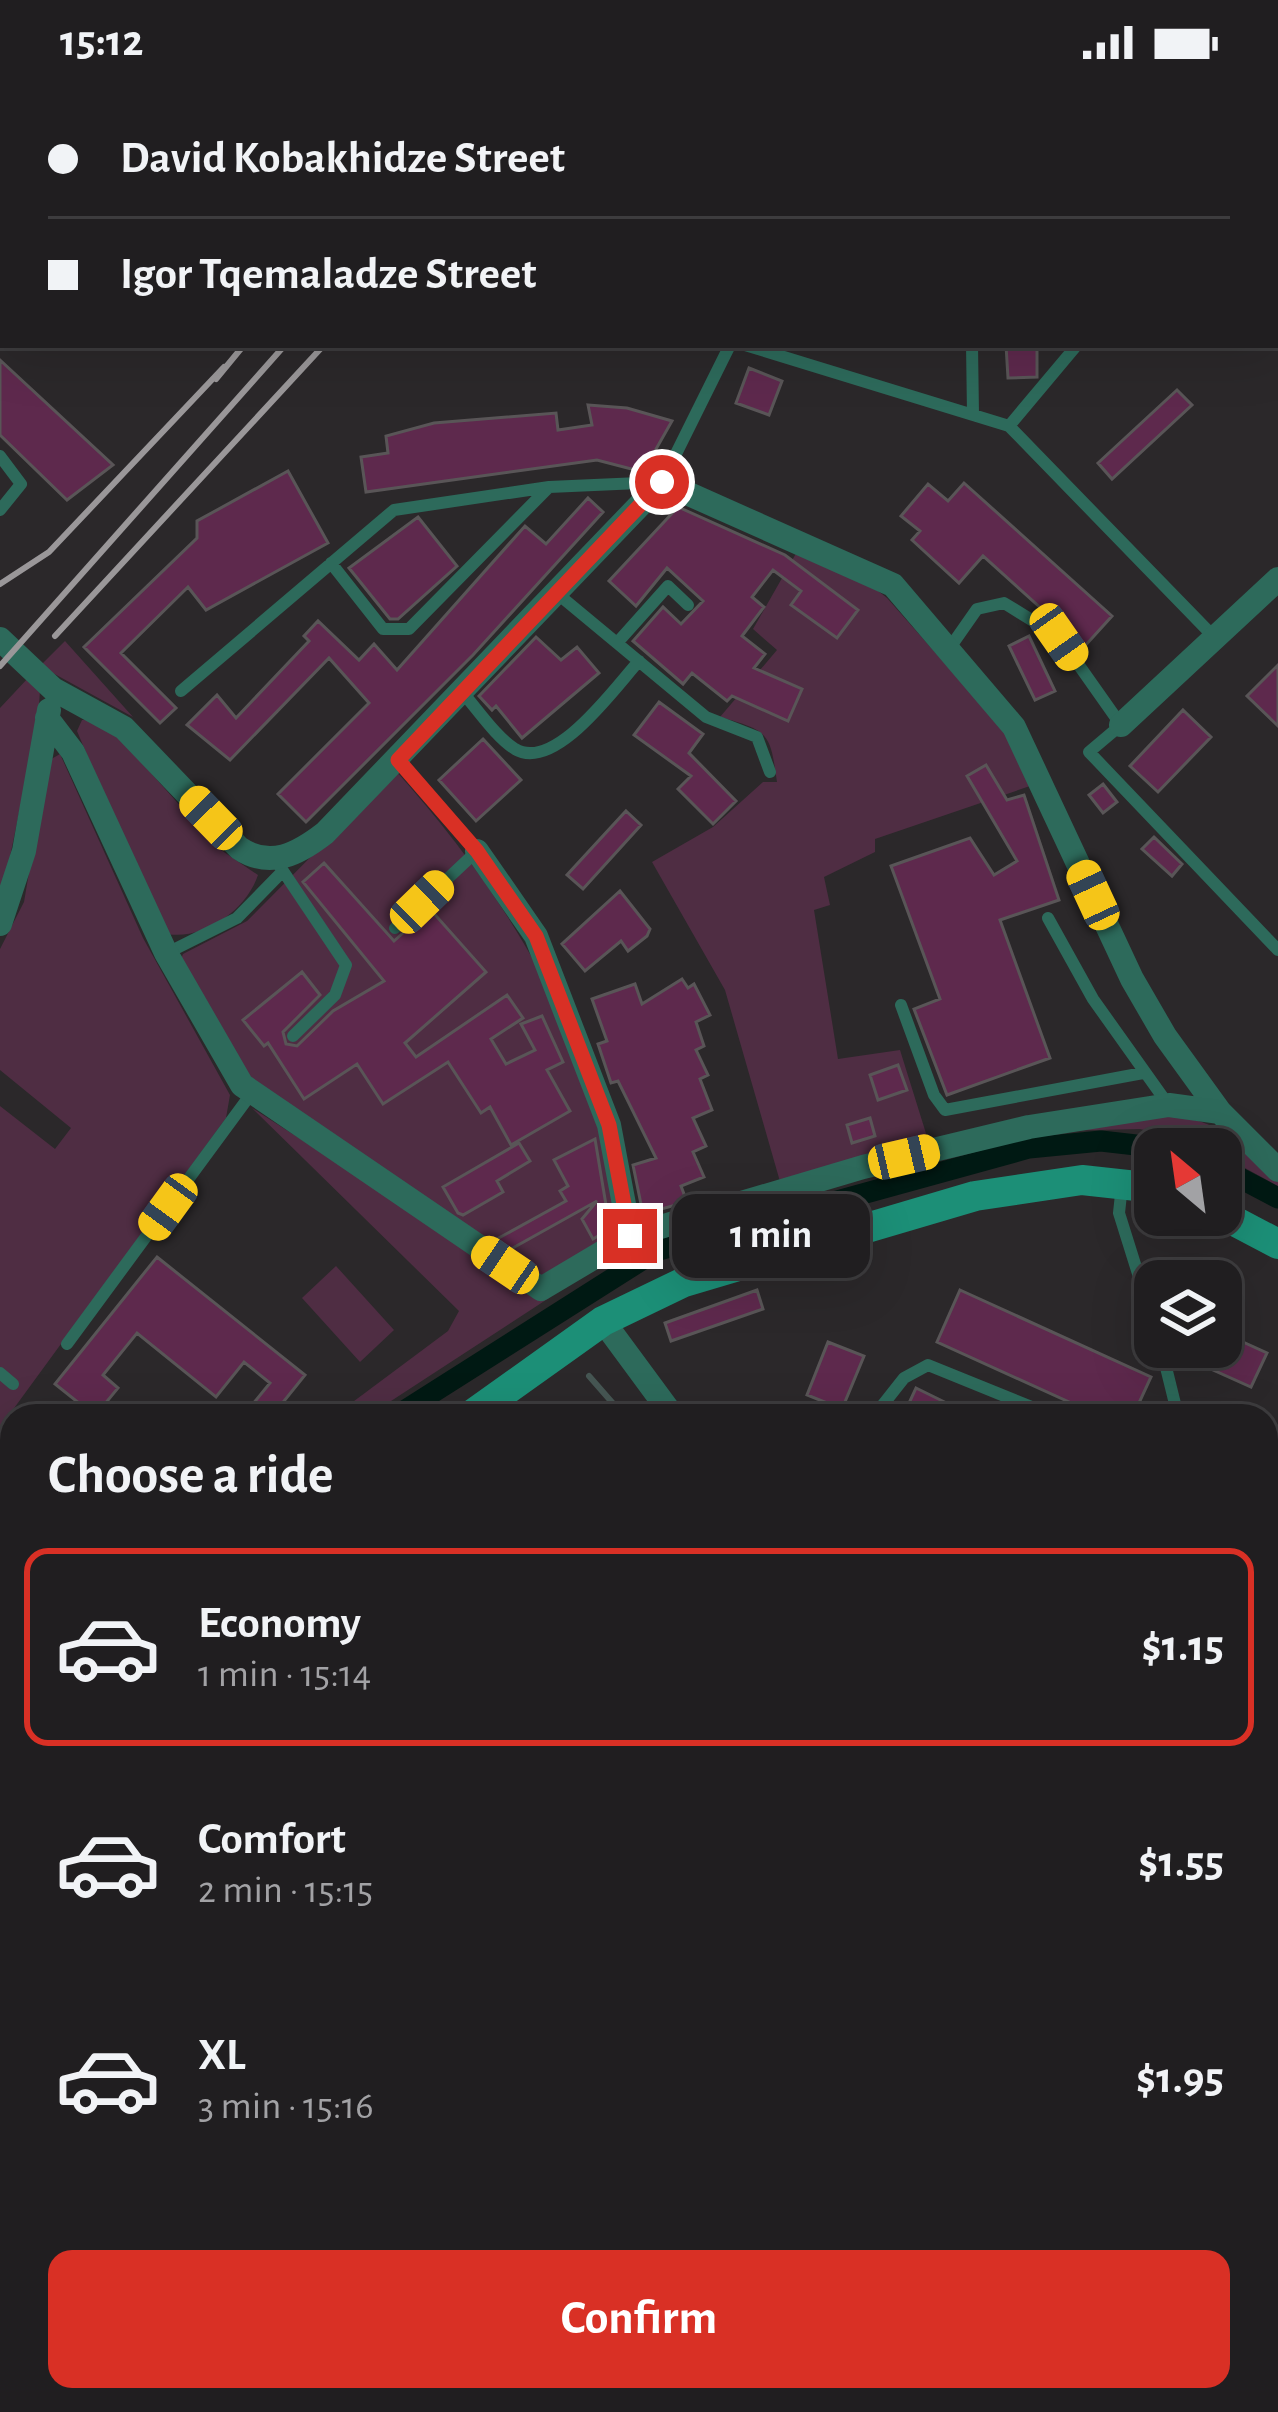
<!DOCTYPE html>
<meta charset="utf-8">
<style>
:root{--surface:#201e20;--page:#2d2b2d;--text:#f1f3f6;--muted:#a2a2a5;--line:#3d3c3e;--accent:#d93025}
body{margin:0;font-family:"Alegreya Sans",sans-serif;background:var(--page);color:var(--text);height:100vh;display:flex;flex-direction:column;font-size:45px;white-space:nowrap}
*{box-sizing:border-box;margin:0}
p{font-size:39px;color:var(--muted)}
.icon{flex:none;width:66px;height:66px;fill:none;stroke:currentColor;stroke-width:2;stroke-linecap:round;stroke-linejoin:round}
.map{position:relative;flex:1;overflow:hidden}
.sheet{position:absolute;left:0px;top:1320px;width:1278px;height:1008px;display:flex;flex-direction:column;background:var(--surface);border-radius:36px 36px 0 0;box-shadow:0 12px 48px #0002,0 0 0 3px var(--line)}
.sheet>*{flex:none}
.top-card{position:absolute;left:0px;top:0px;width:1278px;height:264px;box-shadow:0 12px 48px #0002,0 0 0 3px var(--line);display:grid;align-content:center;height:264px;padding:0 48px;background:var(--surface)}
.needle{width:78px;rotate:331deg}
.fabs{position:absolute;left:1134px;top:1044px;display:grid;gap:24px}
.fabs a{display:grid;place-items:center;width:108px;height:108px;border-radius:24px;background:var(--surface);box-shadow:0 12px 48px #0002,0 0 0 3px var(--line);font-size:60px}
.end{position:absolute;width:54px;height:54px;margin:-27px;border:15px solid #d93025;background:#fff;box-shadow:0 0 0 6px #fff}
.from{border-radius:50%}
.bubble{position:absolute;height:84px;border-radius:24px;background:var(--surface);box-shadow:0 12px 48px #0002,0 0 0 3px var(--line);font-size:39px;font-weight:700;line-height:84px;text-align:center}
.car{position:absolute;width:36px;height:72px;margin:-36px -18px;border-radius:15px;box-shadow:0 0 9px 3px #0007;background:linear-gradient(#f5c518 24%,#345 0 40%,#f5c518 0 76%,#345 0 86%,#f5c518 0)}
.top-card b{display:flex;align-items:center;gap:42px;height:114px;font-size:45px}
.top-card b+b{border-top:3px solid var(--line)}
.top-card i{width:30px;height:30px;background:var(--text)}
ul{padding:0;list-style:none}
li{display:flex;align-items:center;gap:36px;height:198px;margin:0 24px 18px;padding:0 24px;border:6px solid transparent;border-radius:24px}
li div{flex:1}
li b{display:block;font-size:45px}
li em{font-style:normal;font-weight:700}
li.current{border-color:var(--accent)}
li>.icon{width:108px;height:108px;stroke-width:1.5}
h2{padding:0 48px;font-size:54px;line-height:144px}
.action{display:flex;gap:24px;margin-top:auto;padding:24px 48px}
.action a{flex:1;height:138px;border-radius:24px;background:var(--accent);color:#fff;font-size:48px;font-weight:700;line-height:138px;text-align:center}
.status{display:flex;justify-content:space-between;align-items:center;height:84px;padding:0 60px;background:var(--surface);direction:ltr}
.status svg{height:33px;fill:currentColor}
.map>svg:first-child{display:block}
.green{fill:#4f2d43}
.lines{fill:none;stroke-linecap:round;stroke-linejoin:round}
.stream{stroke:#465653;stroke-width:6}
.canal{stroke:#001913;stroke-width:21}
.building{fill:#5e294d;stroke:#595557;stroke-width:3}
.lane{stroke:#2d6a5b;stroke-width:12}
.street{stroke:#2d6a5b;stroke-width:24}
.secondary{stroke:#1c8f77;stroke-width:30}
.rail{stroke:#9a9799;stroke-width:6}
.route{stroke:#d93025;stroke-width:15}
</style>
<div class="status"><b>15:12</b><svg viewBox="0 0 49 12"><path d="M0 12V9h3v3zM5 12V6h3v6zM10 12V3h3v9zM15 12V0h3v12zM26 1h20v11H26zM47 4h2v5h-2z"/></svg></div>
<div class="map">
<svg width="1278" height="2328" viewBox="0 0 1278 2328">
<rect width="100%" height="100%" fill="#2b282a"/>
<path class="green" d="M 798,466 L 858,491 L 887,514 L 1002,644 L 1033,701 L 875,755 L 875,768 L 824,793 L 830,821 L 814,826 L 838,975 L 900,966 L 929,1059 L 781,1101 L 725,906 L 652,778 L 713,743 L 763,698 L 777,698 C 770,648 769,647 720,633 L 777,566 L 753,545 Z
M 65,557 L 133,633 L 40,582 Z
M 29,593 L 40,606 L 38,637 L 0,821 L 0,624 Z
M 94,635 L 107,640 L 218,764 L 258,791 C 246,827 201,859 162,849 L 77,647 L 82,636 Z
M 60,670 L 143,854 L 230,1011 L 226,1034 L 12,1327 L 20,1324 L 29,1332 L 12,1332 L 12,1447 L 0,1437 L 0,1022 L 55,1065 L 71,1044 L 0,986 L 0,865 L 24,818 L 48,677 Z
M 396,687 C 487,789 563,903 600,1037 C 609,1069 613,1104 619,1137 L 615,1152 L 547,1199 L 244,998 L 178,882 L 183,870 L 247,837 Z
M 252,1024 L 549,1214 L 368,1332 L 334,1332 L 448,1247 L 459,1227 Z
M 1155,1031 C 1220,1032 1231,1056 1278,1096 L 1278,1102 L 1221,1071 L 1221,1065 L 1140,1045 L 1051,1047 Z
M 336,1182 L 394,1246 L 360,1278 L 302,1214 Z
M 0,1462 L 12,1465 L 12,1573 L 0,1581 Z
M 0,1656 L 12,1672 L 12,1886 L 0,1893 Z"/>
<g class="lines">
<path class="stream" d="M 943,0 L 943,3
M 589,1292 L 624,1332
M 949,2316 L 959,2328"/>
<path class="canal" d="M 1221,1084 L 1278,1114
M 396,1332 L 656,1167 L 1029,1064 L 1101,1057 L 1171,1065
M 0,1596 L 12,1588"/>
</g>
<path class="building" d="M 1006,261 L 1037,261 L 1037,293 L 1008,294 Z
M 0,276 L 113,381 L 67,416 L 0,351 Z
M 749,284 L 782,297 L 769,331 L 736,319 Z
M 1177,306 L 1192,321 L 1112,395 L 1098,379 Z
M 588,321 L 627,324 L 672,337 L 643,388 L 597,376 L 366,408 L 361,373 L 388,369 L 386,352 L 434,339 L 556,329 L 558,346 L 592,341 Z
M 288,387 L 328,459 L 206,526 L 188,503 L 121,569 L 176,624 L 160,639 L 84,563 L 197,454 L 197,437 Z
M 964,399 L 1112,532 L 1084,563 L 983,472 L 959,499 L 912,456 L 920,447 L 901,432 L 928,400 L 948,417 Z
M 588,414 L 603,428 L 473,571 L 306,738 L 278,710 L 369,619 L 329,574 L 230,676 L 187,641 L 217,611 L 236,634 L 309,557 L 304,552 L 318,537 L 359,576 L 374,560 L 397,586 L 525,442 L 546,460 Z
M 678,423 L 785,471 L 858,526 L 837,554 L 791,521 L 801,507 L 773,486 L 752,513 L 764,523 L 742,552 L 765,570 L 754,584 L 802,605 L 788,637 L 732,612 L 727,617 L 692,589 L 683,600 L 633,557 L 663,523 L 681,540 L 703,517 L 667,484 L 636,522 L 609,497 Z
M 418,433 L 457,482 L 398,535 L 390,535 L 349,484 Z
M 1029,552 L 1055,607 L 1035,616 L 1009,562 Z
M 536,553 L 561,576 L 577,563 L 599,589 L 522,654 L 496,622 L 492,626 L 479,612 Z
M 1278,581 L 1278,642 L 1247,612 Z
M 659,618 L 703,650 L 689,669 L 736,717 L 713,740 L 678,705 L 691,692 L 634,651 Z
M 1183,626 L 1211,653 L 1158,708 L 1130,682 Z
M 483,655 L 521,696 L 476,737 L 439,696 Z
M 986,681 L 1007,716 L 1024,711 L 1059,816 L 1000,836 L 1050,974 L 947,1011 L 914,925 L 940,915 L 891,782 L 970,754 L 994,791 L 1017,777 L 967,692 Z
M 1103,700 L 1117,718 L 1103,729 L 1089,711 Z
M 626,727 L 641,741 L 583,805 L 567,791 Z
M 1154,753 L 1182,780 L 1172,792 L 1142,765 Z
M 324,779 L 394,857 L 430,825 L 486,888 L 405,959 L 416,973 L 507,911 L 523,934 L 491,955 L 506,980 L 535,966 L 521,940 L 542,932 L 563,978 L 547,986 L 570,1027 L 511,1061 L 490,1023 L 481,1029 L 448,978 L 383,1020 L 357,980 L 304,1015 L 268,959 L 264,962 L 243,936 L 302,888 L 320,911 L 283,948 L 286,960 L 297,962 L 333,927 L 384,897 L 303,798 Z
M 620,807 L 650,845 L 647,852 L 628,867 L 621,857 L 585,887 L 562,860 Z
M 682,895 L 688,904 L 694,900 L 710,931 L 696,938 L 704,962 L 696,966 L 708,991 L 700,995 L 712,1026 L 693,1034 L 706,1062 L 693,1068 L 704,1093 L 681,1102 L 687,1118 L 643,1130 L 633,1081 L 656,1074 L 618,997 L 611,999 L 598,960 L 607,957 L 592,915 L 635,900 L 642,920 Z
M 898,981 L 907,1006 L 878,1016 L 870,991 Z
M 870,1034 L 875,1052 L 852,1059 L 847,1041 Z
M 595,1055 L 610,1145 L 593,1155 L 582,1135 L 597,1117 L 511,1165 L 497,1155 L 566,1117 L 560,1107 L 568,1102 L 554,1076 Z
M 519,1059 L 530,1077 L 497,1097 L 503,1108 L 463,1131 L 458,1129 L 443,1103 Z
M 157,1173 L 305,1291 L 272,1332 L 243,1332 L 270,1299 L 244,1278 L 216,1313 L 137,1249 L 103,1291 L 118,1304 L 95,1332 L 55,1300 Z
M 757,1206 L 763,1225 L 671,1257 L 665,1239 Z
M 960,1206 L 1151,1293 L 1133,1332 L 1100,1332 L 937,1258 Z
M 1221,1248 L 1267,1269 L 1251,1303 L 1173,1268 L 1172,1263 L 1221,1263 Z
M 828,1258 L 864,1272 L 842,1325 L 807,1311 Z
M 916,1304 L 973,1332 L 903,1332 Z"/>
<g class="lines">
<path class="lane" d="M 34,0 L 35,3
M 751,0 L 752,3
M 1149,0 L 1159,0
M 0,75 L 3,73
M 745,261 L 1009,342 L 1215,554
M 972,261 L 973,330
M 1009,342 L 1077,261
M 0,372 L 21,400 L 0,426
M 331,479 L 383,545 L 409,545 L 548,404
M 559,511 L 706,633 L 757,653 L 770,688
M 617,559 L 668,502 L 688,521
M 949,565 L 977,525 L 1004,519 L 1059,553 L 1121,641 L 1089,668 L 1278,866
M 181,607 L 394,426 L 549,403 L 662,398 L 730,261
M 463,609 C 478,626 496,653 515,665 C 555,689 616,602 639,577
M 275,775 L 346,881 L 335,911 L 293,952
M 1048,834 L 1093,915 L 1167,1019
M 395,844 L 477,767 L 397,676
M 167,869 L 237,834 L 281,789
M 901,921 L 934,1011 L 945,1026 L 1143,989
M 1122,1101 L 1119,1129 L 1155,1244
M 67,1260 L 251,1010
M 1161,1263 L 1178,1332
M 0,1289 L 13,1300
M 874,1332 L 904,1294 L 928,1281 L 1054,1332
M 1266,1386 L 1278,1395
M 0,1445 L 12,1455
M 1266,1919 L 1278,1920
M 1266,2171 L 1278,2172
M 0,2224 L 12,2218
M 1266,2287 L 1278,2282
M 1104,2328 L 1106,2316
M 1199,2328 L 1205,2316"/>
<path class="street" d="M 0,555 L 53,605 L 124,644 L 239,764 C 270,785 298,770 325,749 L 662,398 L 893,501 L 1014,643 L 1132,895 L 1165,952 L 1220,1028 L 1278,1086
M 47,634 L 73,668 L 166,869 L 242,1001 L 541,1205 L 630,1152 L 863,1083 L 1029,1043 L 1169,1021 L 1220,1028
M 1121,641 L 1278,495
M 477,767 L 536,852 L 609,1041 L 630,1152
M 0,840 L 24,767 L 49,626
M 603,1237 L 673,1332
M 1266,1526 L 1278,1523
M 725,2316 L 729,2328"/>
<path class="secondary" d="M 1221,1130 L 1278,1160
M 470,1332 L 603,1237 L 684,1198 L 975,1112 L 1082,1096 L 1155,1104
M 0,1908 L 12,1901"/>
<path class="rail" d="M 475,3 L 478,0
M 520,3 L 522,0
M 555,3 L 558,0
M 216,295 L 244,261
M 0,500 L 49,468 L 224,283
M 55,552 L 324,261
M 0,582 L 285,261"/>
</g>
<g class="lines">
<path class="route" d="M 630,1152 L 609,1041 L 536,852 L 477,767 L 398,676 L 662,398"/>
</g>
</svg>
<div class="fabs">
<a><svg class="needle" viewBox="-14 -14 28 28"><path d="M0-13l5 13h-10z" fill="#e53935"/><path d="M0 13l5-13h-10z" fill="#a2a2a5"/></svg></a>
<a><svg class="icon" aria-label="layers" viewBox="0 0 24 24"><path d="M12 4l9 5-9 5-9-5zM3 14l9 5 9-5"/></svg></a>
</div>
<i class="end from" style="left:662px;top:398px"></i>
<i class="end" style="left:630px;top:1152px"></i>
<div class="bubble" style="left:672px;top:1110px;width:198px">1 min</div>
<i class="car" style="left:1059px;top:553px;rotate:145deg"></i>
<i class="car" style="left:211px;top:734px;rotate:316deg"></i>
<i class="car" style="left:1093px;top:811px;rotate:335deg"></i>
<i class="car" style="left:422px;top:818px;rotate:46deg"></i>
<i class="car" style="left:904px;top:1073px;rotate:77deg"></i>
<i class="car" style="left:168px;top:1123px;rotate:216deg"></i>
<i class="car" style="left:505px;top:1181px;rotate:304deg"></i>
<div class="top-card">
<b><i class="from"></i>David Kobakhidze Street</b>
<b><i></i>Igor Tqemaladze Street</b>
</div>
<section class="sheet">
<h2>Choose a ride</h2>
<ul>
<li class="current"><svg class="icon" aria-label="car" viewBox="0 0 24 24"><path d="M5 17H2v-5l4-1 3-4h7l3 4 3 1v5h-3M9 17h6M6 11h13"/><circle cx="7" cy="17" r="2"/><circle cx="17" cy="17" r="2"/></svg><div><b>Economy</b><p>1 min · 15:14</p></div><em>$1.15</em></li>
<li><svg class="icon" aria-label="car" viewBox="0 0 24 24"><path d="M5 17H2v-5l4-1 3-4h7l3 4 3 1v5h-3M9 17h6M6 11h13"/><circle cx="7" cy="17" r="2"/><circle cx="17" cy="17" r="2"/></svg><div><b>Comfort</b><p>2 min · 15:15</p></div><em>$1.55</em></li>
<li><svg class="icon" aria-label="car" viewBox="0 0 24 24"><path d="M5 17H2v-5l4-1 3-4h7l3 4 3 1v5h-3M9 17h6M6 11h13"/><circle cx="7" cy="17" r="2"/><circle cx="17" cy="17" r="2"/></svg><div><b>XL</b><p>3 min · 15:16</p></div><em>$1.95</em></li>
</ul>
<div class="action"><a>Confirm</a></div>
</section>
</div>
